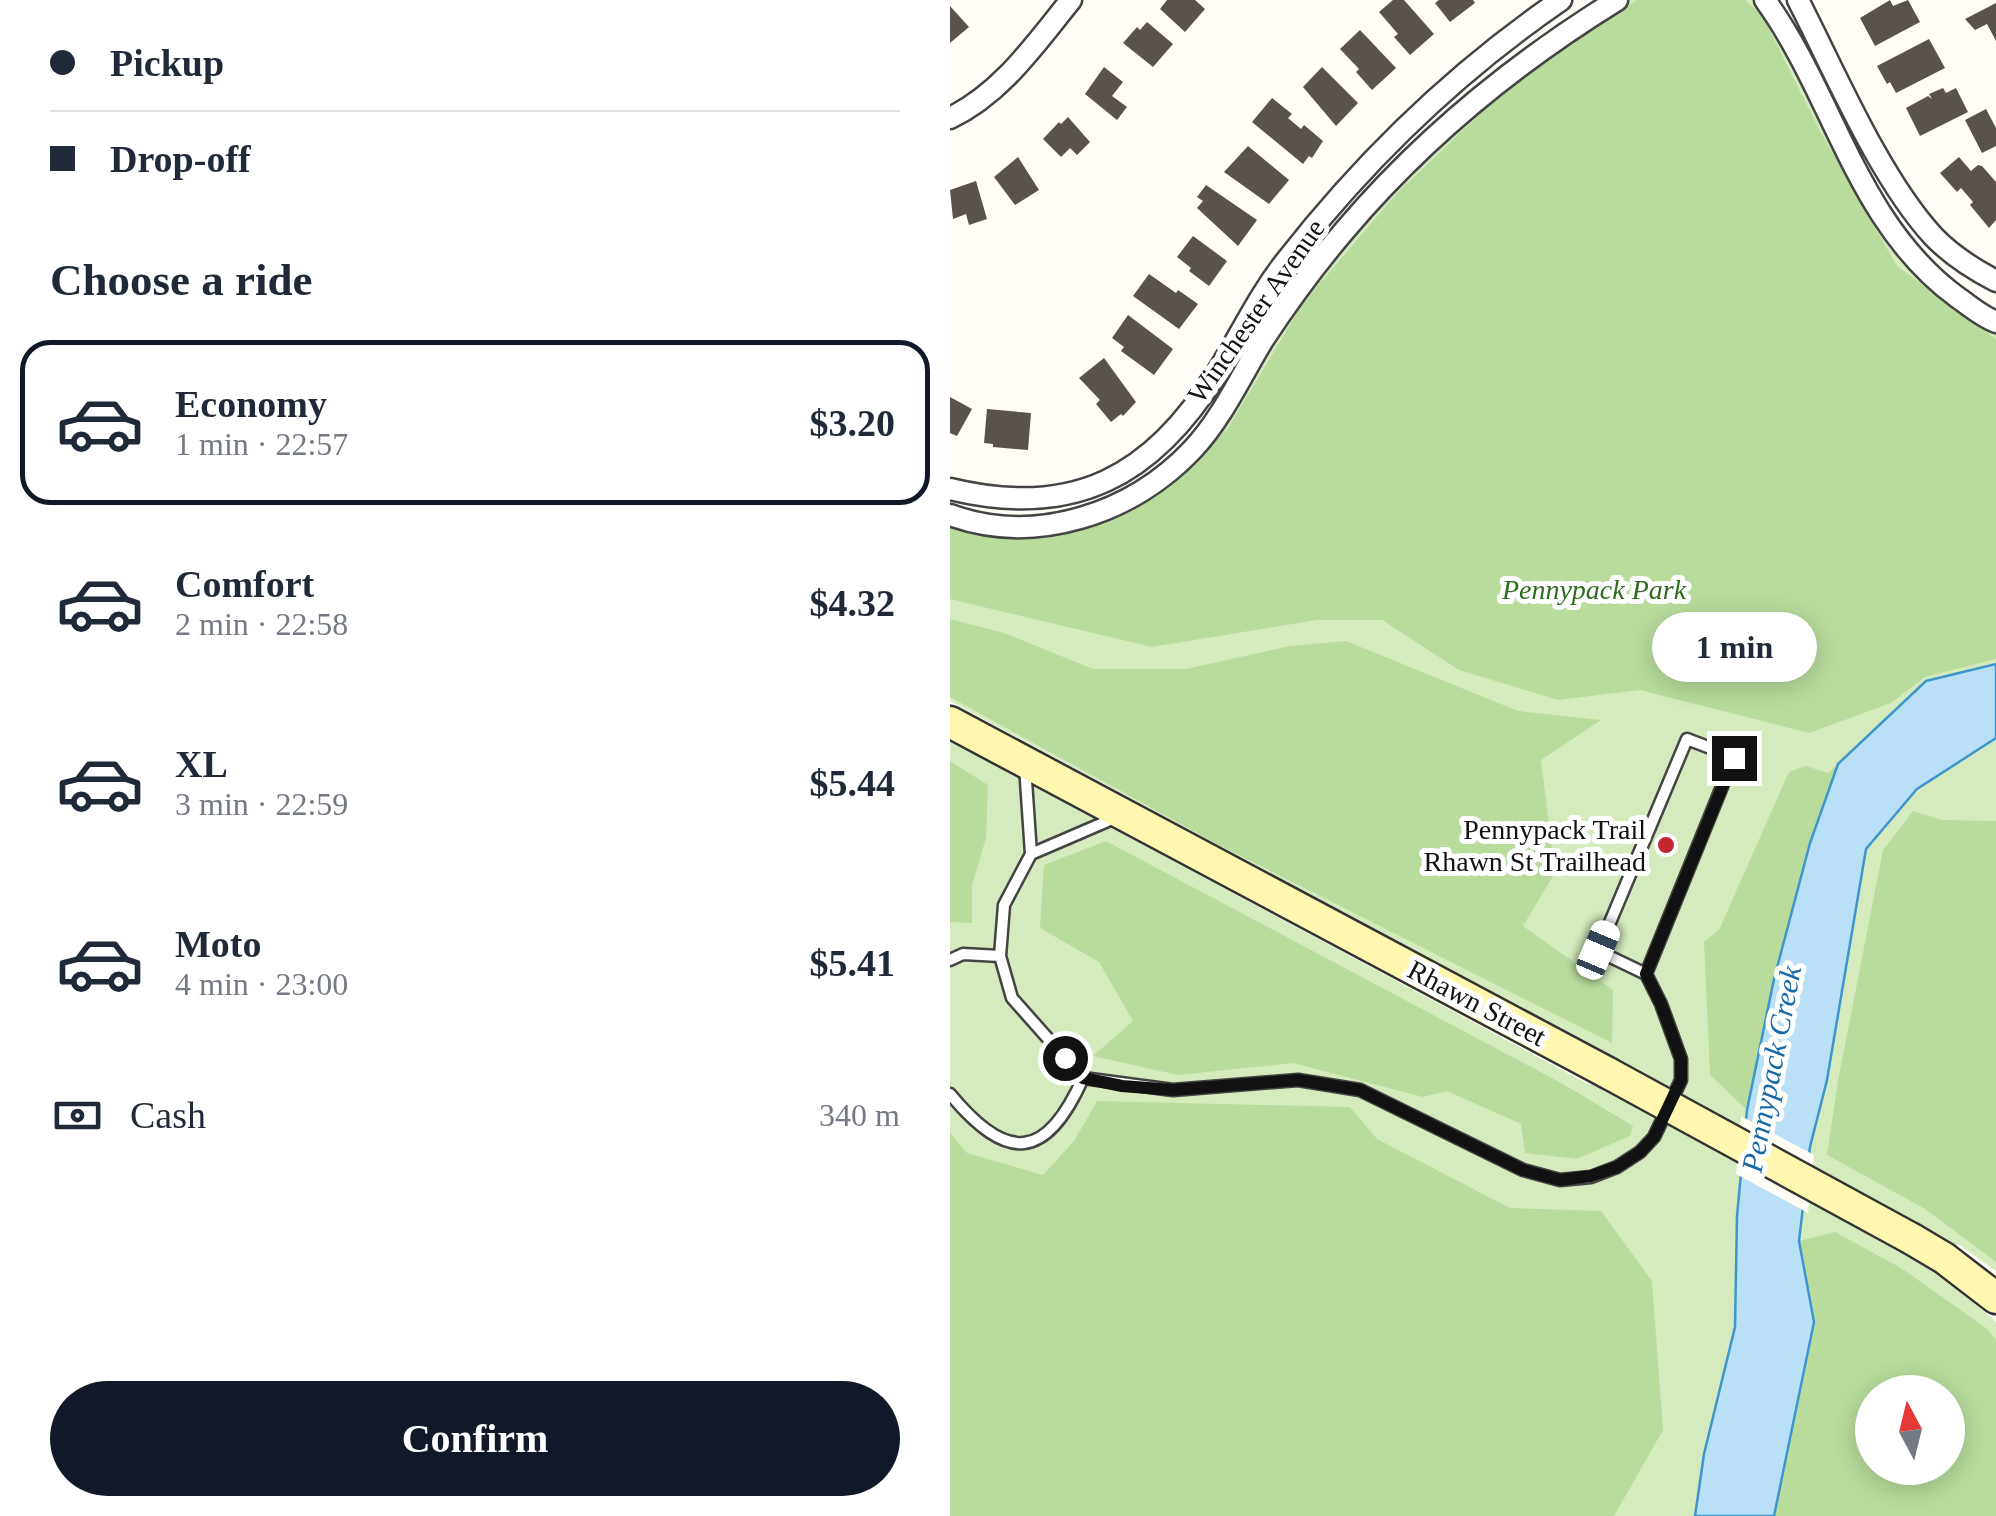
<!DOCTYPE html>
<meta charset="utf-8">
<style>
:root{--surface:#fff;--page:#f6f6f7;--text:#1f2937;--muted:#747a83;--line:#e0e1e3;--accent:#111827}
body{margin:0;font-family:"Times New Roman",serif;background:var(--page);color:var(--text);height:100vh;display:flex;flex-direction:column;font-size:38px;white-space:nowrap}
*{box-sizing:border-box;margin:0}
p{font-size:32px;color:var(--muted)}
.icon{flex:none;width:55px;height:55px;fill:none;stroke:currentColor;stroke-width:2;stroke-linecap:round;stroke-linejoin:round}
.map{position:relative;flex:1;overflow:hidden}
.details{display:flex;flex-direction:column;background:var(--surface);width:950px}
.details>*{flex:none}
.hud{display:grid;align-content:center;height:220px;padding:0 50px;background:var(--surface)}
.needle{width:65px;rotate:353deg}
.controls{position:absolute;left:905px;top:1375px;display:grid;gap:20px}
.controls a{display:grid;place-items:center;width:110px;height:110px;border-radius:50%;background:var(--surface);box-shadow:0 5px 25px #0003;font-size:50px}
.end{position:absolute;width:45px;height:45px;margin:-22px;border:12px solid #111;background:#fff;box-shadow:0 0 0 5px #fff}
.from{border-radius:50%}
.bubble{position:absolute;height:70px;border-radius:35px;background:var(--surface);box-shadow:0 5px 25px #0003;font-size:32px;font-weight:700;line-height:70px;text-align:center}
.car{position:absolute;width:30px;height:60px;margin:-30px -15px;border-radius:12px;box-shadow:0 0 8px 2px #0007;background:linear-gradient(#fff 24%,#345 0 40%,#fff 0 76%,#345 0 86%,#fff 0)}
.hud b{display:flex;align-items:center;gap:35px;height:95px;font-size:38px}
.hud b+b{border-top:2px solid var(--line)}
.hud i{width:25px;height:25px;background:var(--text)}
ul{padding:0;list-style:none}
li{display:flex;align-items:center;gap:30px;height:165px;margin:0 20px 15px;padding:0 30px;border:5px solid transparent;border-radius:30px}
li div{flex:1}
li b{display:block;font-size:38px}
li em{font-style:normal;font-weight:700}
li.current{border-color:var(--accent)}
li>.icon{width:90px;height:90px;stroke-width:1.5}
h2{padding:0 50px;font-size:45px;line-height:120px}
.pay{display:flex;align-items:center;gap:25px;height:110px;padding:0 50px;font-size:38px}
.pay p{margin-inline-start:auto}
.cta{display:flex;gap:20px;margin-top:auto;padding:20px 50px}
.cta a{flex:1;height:115px;border-radius:60px;background:var(--accent);color:#fff;font-size:40px;font-weight:700;line-height:115px;text-align:center}
main{display:flex;flex:1;min-height:0}
.map>svg:first-child{display:block}
.green{fill:#d5ebbd;fill-rule:evenodd}
.forest{fill:#b9dc9c;fill-rule:evenodd}
.water{fill:#b9e0f7;stroke:#3f96cf;stroke-width:2.5}
.pier{fill:#fffdf5}
.building{fill:#5a524d}
.lines{fill:none;stroke-linecap:round;stroke-linejoin:round}
.service-casing{stroke:#444;stroke-width:15}
.minor-casing{stroke:#444;stroke-width:25}
.secondary-casing{stroke:#333;stroke-width:35}
.service{stroke:#fff;stroke-width:10}
.minor{stroke:#fff;stroke-width:20}
.secondary{stroke:#fff6b0;stroke-width:30}
.secondary-bridge-casing{stroke:#333;stroke-width:35;stroke-linecap:butt}
.secondary-bridge{stroke:#fff6b0;stroke-width:30}
.route{stroke:#111;stroke-width:12}
.poi-dot{fill:#c4262e;stroke:#fff;stroke-width:4}
.labels{text-anchor:middle;dominant-baseline:central;stroke-width:10;stroke-linejoin:round;paint-order:stroke}
.street-label{font-size:28px;fill:#111;stroke:#fff}
.park-label{font-size:28px;font-style:italic;fill:#2f6b1f;stroke:#fff}
.poi-label{font-size:28px;fill:#111;stroke:#fff;text-anchor:end}
.water-label{font-size:30px;font-style:italic;fill:#1768a6;stroke:#fff}
</style>
<main>
<section class="details">
<div class="hud">
<b><i class="from"></i>Pickup</b>
<b><i></i>Drop-off</b>
</div>
<h2>Choose a ride</h2>
<ul>
<li class="current"><svg class="icon" aria-label="car" viewBox="0 0 24 24"><path d="M5 17H2v-5l4-1 3-4h7l3 4 3 1v5h-3M9 17h6M6 11h13"/><circle cx="7" cy="17" r="2"/><circle cx="17" cy="17" r="2"/></svg><div><b>Economy</b><p>1 min · 22:57</p></div><em>$3.20</em></li>
<li><svg class="icon" aria-label="car" viewBox="0 0 24 24"><path d="M5 17H2v-5l4-1 3-4h7l3 4 3 1v5h-3M9 17h6M6 11h13"/><circle cx="7" cy="17" r="2"/><circle cx="17" cy="17" r="2"/></svg><div><b>Comfort</b><p>2 min · 22:58</p></div><em>$4.32</em></li>
<li><svg class="icon" aria-label="car" viewBox="0 0 24 24"><path d="M5 17H2v-5l4-1 3-4h7l3 4 3 1v5h-3M9 17h6M6 11h13"/><circle cx="7" cy="17" r="2"/><circle cx="17" cy="17" r="2"/></svg><div><b>XL</b><p>3 min · 22:59</p></div><em>$5.44</em></li>
<li><svg class="icon" aria-label="car" viewBox="0 0 24 24"><path d="M5 17H2v-5l4-1 3-4h7l3 4 3 1v5h-3M9 17h6M6 11h13"/><circle cx="7" cy="17" r="2"/><circle cx="17" cy="17" r="2"/></svg><div><b>Moto</b><p>4 min · 23:00</p></div><em>$5.41</em></li>
</ul>
<div class="pay"><svg class="icon" aria-label="cash" viewBox="0 0 24 24"><path d="M3 7h18v10H3z"/><circle cx="12" cy="12" r="2"/></svg>Cash<p>340 m</p></div>
<div class="cta"><a>Confirm</a></div>
</section>
<div class="map">
<svg width="1046" height="1516" viewBox="0 0 1046 1516">
<rect width="100%" height="100%" fill="#fffdf5"/>
<path class="green" d="M 678,0 L 803,0 L 813,11 L 924,222 L 968,276 L 1046,327 L 1046,1271 L 1008,1244 L 993,1276 L 1046,1322 L 1046,1516 L 0,1516 L 0,741 L 640,1085 L 659,1056 L 0,701 L 0,527 L 35,534 L 176,510 L 213,489 L 261,444 L 320,346 L 380,260 L 482,148 L 631,30 ZM 922,1392 L 998,1392 L 998,1468 L 922,1468 Z"/>
<path class="forest" d="M 687,0 L 795,0 L 812,15 L 869,129 L 947,266 L 1046,339 L 1046,659 L 975,677 L 941,703 L 859,733 L 690,690 L 608,700 L 509,670 L 432,620 L 367,620 L 202,647 L 0,599 L 0,528 L 61,536 L 121,530 L 198,501 L 278,428 L 353,303 L 448,192 L 571,75 Z
M 0,619 L 54,633 L 143,669 L 236,669 L 340,646 L 396,641 L 568,711 L 651,720 L 591,760 L 605,873 L 573,926 L 663,990 L 662,1043 L 269,845 L 0,697 Z
M 0,761 L 38,785 L 36,838 L 22,885 L 22,923 L 0,922 Z
M 888,764 C 849,877 822,993 797,1110 L 760,1075 L 754,942 L 769,930 L 839,772 L 856,766 L 878,773 Z
M 963,811 L 992,820 L 1046,821 L 1046,1262 L 975,1209 L 877,1155 L 888,1081 L 933,850 Z
M 156,841 L 613,1084 L 683,1126 L 680,1136 L 627,1159 L 575,1153 L 571,1124 L 497,1091 L 473,1097 L 343,1063 L 228,1075 L 143,1056 L 183,1021 L 149,962 L 90,928 L 94,865 Z
M 147,1101 L 400,1107 L 427,1139 L 560,1208 L 651,1211 L 702,1281 L 713,1430 L 664,1516 L 0,1516 L 0,1133 L 17,1153 L 93,1175 L 124,1141 Z
M 885,1232 L 951,1268 L 1036,1328 L 1046,1340 L 1046,1516 L 824,1516 L 864,1322 L 849,1241 ZM 922,1392 L 998,1392 L 998,1468 L 922,1468 Z"/>
<path class="water" d="M 1046,664 L 1046,738 L 967,789 L 916,849 L 877,1080 L 860,1147 L 849,1241 L 864,1322 L 824,1516 L 745,1516 L 754,1454 L 785,1327 L 787,1216 L 797,1110 L 824,979 L 860,843 L 888,764 L 976,681 Z"/>
<path class="pier" d="M 791,1116 L 864,1155 L 858,1213 L 786,1174 Z"/>
<path class="building" d="M 217,0 L 245,0 L 255,9 L 235,32 L 210,9 Z
M 443,0 L 454,0 L 484,34 L 460,55 L 444,37 L 448,34 L 429,12 Z
M 489,0 L 523,0 L 525,3 L 500,22 L 485,3 Z
M 940,0 L 943,6 L 958,0 L 970,22 L 925,46 L 910,18 Z
M 1046,3 L 1046,41 L 1037,24 L 1025,30 L 1015,19 Z
M 0,6 L 19,27 L 0,43 Z
M 197,22 L 223,44 L 203,67 L 173,43 L 187,27 L 190,30 Z
M 410,30 L 446,68 L 422,90 L 406,72 L 409,69 L 390,49 Z
M 979,39 L 995,68 L 946,93 L 940,82 L 937,84 L 927,66 Z
M 154,67 L 173,82 L 162,96 L 177,107 L 167,120 L 135,94 Z
M 372,67 L 408,103 L 386,126 L 353,87 Z
M 993,88 L 996,93 L 1006,88 L 1018,112 L 970,136 L 956,108 L 978,96 L 982,99 L 979,94 Z
M 322,98 L 342,114 L 338,118 L 351,129 L 354,125 L 373,141 L 362,158 L 359,156 L 353,164 L 302,122 Z
M 1036,109 L 1046,128 L 1046,146 L 1032,153 L 1015,120 Z
M 118,117 L 140,142 L 127,155 L 120,148 L 111,157 L 93,139 L 109,122 L 111,124 Z
M 298,146 L 339,180 L 319,204 L 274,172 Z
M 68,157 L 89,190 L 65,205 L 44,177 Z
M 1009,157 L 1021,171 L 1028,165 L 1032,166 L 1046,182 L 1046,220 L 1039,228 L 1020,205 L 1023,202 L 1011,188 L 1007,192 L 990,173 Z
M 26,181 L 37,219 L 19,225 L 16,214 L 3,219 L 0,190 Z
M 256,185 L 307,220 L 288,246 L 247,208 L 253,201 L 247,197 Z
M 243,236 L 277,261 L 259,286 L 239,271 L 241,268 L 227,257 Z
M 199,274 L 226,293 L 228,290 L 248,304 L 229,329 L 183,296 Z
M 178,315 L 223,349 L 204,375 L 171,351 L 174,347 L 162,338 Z
M 154,358 L 186,402 L 173,416 L 171,414 L 161,422 L 146,404 L 150,400 L 129,378 Z
M 0,397 L 22,409 L 7,436 L 0,433 Z
M 37,409 L 81,413 L 78,450 L 43,447 L 43,444 L 34,443 Z"/>
<g class="lines">
<g class="service-casing">
<path id="service" d="M 81,854 L 167,817
M 0,960 L 13,954 L 50,956
M 133,1078 L 223,1090 L 348,1080 L 410,1090 L 573,1170 L 610,1180 L 641,1177 L 667,1167 L 690,1152 L 704,1137 L 731,1080 L 731,1059 L 711,1004 L 696,974 L 784,757 L 737,739 L 648,951 L 696,974
M 0,1094 C 57,1163 96,1161 133,1078 L 62,998 L 50,956 L 54,905 L 81,854 L 75,766"/>
</g>
<g class="minor-casing">
<path id="minor" d="M 815,0 C 885,97 906,223 1007,297 C 1020,306 1031,316 1046,322
M 848,0 C 885,72 929,177 983,236 C 1001,255 1023,269 1046,281
M 0,118 C 52,93 85,44 121,0
M 0,489 C 123,519 203,477 268,371 C 291,334 309,295 336,261 C 414,161 506,72 611,0
M 0,515 C 85,546 182,514 243,449 C 272,418 291,376 313,340 C 338,302 365,265 395,230 C 473,138 565,63 667,0"/>
</g>
<g class="secondary-casing">
<path id="secondary" d="M 0,722 L 658,1073
M 962,1239 L 994,1258 L 1046,1298"/>
</g>
<use href="#service" class="service"/>
<use href="#minor" class="minor"/>
<use href="#secondary" class="secondary"/>
<g class="secondary-bridge-casing">
<path id="secondary-bridge" d="M 658,1073 L 962,1239"/>
</g>
<use href="#secondary-bridge" class="secondary-bridge"/>
</g>
<g class="lines">
<path class="route" d="M 115,1058 L 133,1078 L 172,1086 L 223,1090 L 348,1080 L 410,1090 L 573,1170 L 610,1180 L 641,1176 L 667,1167 L 690,1152 L 704,1137 L 731,1080 L 731,1059 L 711,1004 L 696,974 L 784,758"/>
</g>
<circle class="poi-dot" cx="716" cy="845" r="10"/>
<g class="labels">
<g class="street-label">
<text transform="translate(306 311) rotate(-55)">Winchester Avenue</text>
<text transform="translate(527 1003) rotate(28)">Rhawn Street</text>
</g>
<g class="park-label">
<text x="644" y="589">Pennypack Park</text>
</g>
<g class="poi-label">
<text x="696" y="829">Pennypack Trail<tspan x="696" dy="32">Rhawn St Trailhead</tspan></text>
</g>
<g class="water-label">
<text transform="translate(821 1069) rotate(-79)">Pennypack Creek</text>
</g>
</g>
</svg>
<div class="controls">
<a><svg class="needle" viewBox="-14 -14 28 28"><path d="M0-13l5 13h-10z" fill="#e53935"/><path d="M0 13l5-13h-10z" fill="#747a83"/></svg></a>
</div>
<i class="end from" style="left:115px;top:1058px"></i>
<i class="end" style="left:784px;top:758px"></i>
<div class="bubble" style="left:702px;top:612px;width:165px">1 min</div>
<i class="car" style="left:648px;top:950px;rotate:23deg"></i>
</div>
</main>
